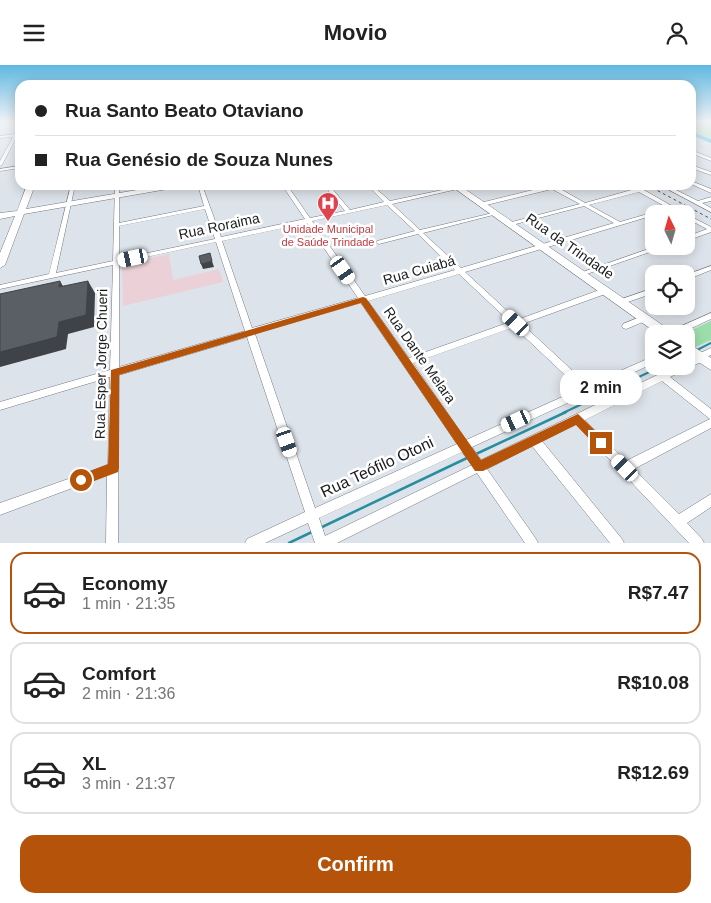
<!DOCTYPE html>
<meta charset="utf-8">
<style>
:root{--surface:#fff;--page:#f6f6f6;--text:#222;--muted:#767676;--line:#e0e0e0;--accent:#b45309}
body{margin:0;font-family:Arial,sans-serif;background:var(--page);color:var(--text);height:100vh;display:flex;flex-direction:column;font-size:19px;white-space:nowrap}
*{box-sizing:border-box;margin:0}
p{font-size:16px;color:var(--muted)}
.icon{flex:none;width:28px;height:28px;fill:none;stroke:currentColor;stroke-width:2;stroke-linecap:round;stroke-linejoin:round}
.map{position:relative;height:478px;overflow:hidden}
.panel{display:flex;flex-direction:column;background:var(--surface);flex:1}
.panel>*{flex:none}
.banner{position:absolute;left:15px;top:15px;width:681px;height:110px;border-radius:15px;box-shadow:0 2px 12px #0003;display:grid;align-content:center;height:110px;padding:0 20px;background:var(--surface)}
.needle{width:32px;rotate:355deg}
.buttons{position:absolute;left:645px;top:140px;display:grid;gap:10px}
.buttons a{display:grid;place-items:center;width:50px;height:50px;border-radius:10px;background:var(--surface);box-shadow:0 2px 12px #0003;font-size:25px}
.end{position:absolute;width:22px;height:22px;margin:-11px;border:6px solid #b45309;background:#fff;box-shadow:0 0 0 2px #fff}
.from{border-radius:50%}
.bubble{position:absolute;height:35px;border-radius:15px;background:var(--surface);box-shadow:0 2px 12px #0003;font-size:16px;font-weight:600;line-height:35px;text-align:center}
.car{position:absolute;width:15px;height:30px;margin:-15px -8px;border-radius:6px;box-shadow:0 0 4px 1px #0007;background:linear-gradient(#fff 24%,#345 0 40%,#fff 0 76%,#345 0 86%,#fff 0)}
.banner b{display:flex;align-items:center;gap:18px;height:48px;font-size:19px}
.banner b+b{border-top:1px solid var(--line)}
.banner i{width:12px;height:12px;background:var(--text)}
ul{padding:9px 0 0;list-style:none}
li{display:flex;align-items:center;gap:15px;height:82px;margin:0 10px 8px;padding:0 10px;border:2px solid var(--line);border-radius:15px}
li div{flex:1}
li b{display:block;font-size:19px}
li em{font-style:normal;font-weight:600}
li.on{border-color:var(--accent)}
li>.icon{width:45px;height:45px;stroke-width:1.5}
.primary-button{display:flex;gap:10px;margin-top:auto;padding:10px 20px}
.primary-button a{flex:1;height:58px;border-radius:15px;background:var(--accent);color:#fff;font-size:20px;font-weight:600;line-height:58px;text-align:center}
header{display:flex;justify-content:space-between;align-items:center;height:65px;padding:0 20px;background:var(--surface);font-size:22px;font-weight:600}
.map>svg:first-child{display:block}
.education{fill:#ebd1d7}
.green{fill:#9cdeaa}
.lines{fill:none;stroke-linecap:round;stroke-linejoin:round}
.stream-far1{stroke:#298da0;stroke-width:2}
.stream{stroke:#298da0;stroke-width:2.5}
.river{fill:#2fbdd7;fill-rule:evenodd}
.street-casing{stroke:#757a80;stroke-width:1}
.secondary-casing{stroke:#757a80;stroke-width:1}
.street{fill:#fff;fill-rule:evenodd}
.secondary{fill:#fff;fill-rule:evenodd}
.rail{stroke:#525558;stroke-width:1;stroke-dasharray:3 3;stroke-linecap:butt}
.shaded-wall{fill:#3f4247}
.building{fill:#5a5f65;stroke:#3f4247}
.route{fill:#b45309}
.labels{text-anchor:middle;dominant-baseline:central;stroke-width:5;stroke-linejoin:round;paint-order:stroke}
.far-health-label{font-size:11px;fill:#be3a42;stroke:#fff}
.street-label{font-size:14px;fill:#1a1c1e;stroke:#fff}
.near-street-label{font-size:16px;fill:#1a1c1e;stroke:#fff}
</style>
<header><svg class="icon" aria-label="menu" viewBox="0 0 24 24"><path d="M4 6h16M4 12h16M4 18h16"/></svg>Movio<svg class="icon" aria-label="person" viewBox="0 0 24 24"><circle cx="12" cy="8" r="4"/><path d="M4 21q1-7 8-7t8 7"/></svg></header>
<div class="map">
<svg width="711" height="478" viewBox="0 0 711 478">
<rect width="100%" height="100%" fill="#dde3ea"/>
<path class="education" d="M 169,189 L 173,215 L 219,204 L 223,217 L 123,241 L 122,199 Z"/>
<path class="green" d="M 691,56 L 711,56 L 711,73 L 691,65 Z
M 711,256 L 711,275 L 693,283 L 686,278 L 686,269 L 683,269 Z"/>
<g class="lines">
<path class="stream-far1" d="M 697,285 L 711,278
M 563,348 L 662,301"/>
<path class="stream" d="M 476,389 L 566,347
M 320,463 L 467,393
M 289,478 L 314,466"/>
<path class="river" d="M 691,66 L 711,74 L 711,78 L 691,70 Z"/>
<g class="street-casing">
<path id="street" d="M 16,69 L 20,70 L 17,71 L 2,100 L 0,101 L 0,96 L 13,72 L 0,73 L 0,71 Z
M 691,78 L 693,78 L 694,79 L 691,80 Z
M 691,85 L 711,93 L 711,96 L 691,88 Z
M 691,100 L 711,107 L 711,110 L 691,103 Z
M 20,101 L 20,103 L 0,106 L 0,104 Z
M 691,116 L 711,124 L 711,128 L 691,119 Z
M 71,120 L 75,120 L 56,208 L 113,196 L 115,120 L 119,120 L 119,158 L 204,141 L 198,120 L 202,120 L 221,172 L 305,154 L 282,120 L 287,120 L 310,153 L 345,146 L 324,120 L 329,120 L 350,145 L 384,137 L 367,120 L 372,120 L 390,136 L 466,120 L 475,120 L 392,139 L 420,165 L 497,147 L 497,149 L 423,168 L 461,203 L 614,158 L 584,141 L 512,160 L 508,160 L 508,158 L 580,139 L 552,124 L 482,141 L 479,139 L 480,138 L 549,121 L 549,120 L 563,120 L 557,122 L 585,138 L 635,124 L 629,120 L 635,120 L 686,149 L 678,149 L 672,145 L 660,149 L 654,149 L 654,150 L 465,207 L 517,255 L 602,224 L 608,224 L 609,226 L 608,228 L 522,259 L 588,320 L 654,291 L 654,298 L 472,382 L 481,395 L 676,301 L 686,301 L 686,297 L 695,293 L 696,290 L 711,283 L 711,290 L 706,292 L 705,295 L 670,312 L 711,344 L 711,363 L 634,404 L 679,449 L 711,429 L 711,442 L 687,458 L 702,474 L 704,478 L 689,478 L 576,359 L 542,376 L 622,474 L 624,478 L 610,478 L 532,381 L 487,404 L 536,474 L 538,478 L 525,478 L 477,408 L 337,478 L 315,478 L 308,458 L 265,478 L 245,478 L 247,474 L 305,447 L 247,272 L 119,310 L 118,478 L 106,478 L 107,410 L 0,450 L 0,438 L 108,400 L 110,312 L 0,345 L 0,337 L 110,305 L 113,200 L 0,224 L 0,220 L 49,209 ZM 639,127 L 668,143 L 620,157 L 589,140 ZM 387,140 L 415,166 L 377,176 L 377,178 L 379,179 L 418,169 L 455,205 L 365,231 L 312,156 ZM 205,144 L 215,174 L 119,194 L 119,161 ZM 307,158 L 358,233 L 252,263 L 222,176 ZM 216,177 L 245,266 L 119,302 L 119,198 ZM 459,209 L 510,257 L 409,293 L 368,236 ZM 361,238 L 457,379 L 315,443 L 255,269 ZM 514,262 L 580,324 L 466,375 L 413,298 ZM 662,316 L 710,354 L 626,396 L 585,355 ZM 462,387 L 472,400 L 325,471 L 319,453 Z
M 660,120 L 666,120 L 698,136 L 711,132 L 711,136 L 702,138 L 711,143 L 711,147 Z
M 686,149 L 711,162 L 711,167 L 686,176 L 686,172 L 707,164 L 686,153 Z
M 657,181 L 667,181 L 584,210 L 580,210 L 579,209 L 580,208 Z
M 711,201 L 711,205 L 686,215 L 686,210 Z
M 654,223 L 654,228 L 622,239 L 618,237 L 619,235 Z
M 711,248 L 711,254 L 679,269 L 667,269 L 668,267 Z
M 645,250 L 649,253 L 648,255 L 626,264 L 623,263 L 622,261 L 623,259 Z"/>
</g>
<g class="secondary-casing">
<path id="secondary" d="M 27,120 L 35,120 L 26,144 L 166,120 L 183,120 L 179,122 L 24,149 L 5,200 L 0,203 L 0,188 L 15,151 L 0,154 L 0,148 L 17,146 Z
M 450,120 L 459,120 L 671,266 L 673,269 L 658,269 Z
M 686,277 L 711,293 L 711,305 L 686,289 Z"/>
</g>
<use href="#street" class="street"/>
<use href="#secondary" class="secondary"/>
<path class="rail" d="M 647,120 L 711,154"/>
</g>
<path class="shaded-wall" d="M 212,196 L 214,202 L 203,204 L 201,199 Z
M 60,216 L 67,228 L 59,222 Z
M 88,216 L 95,228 L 94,262 L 68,269 L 66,284 L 0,302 L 0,287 L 59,257 Z"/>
<path class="building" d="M 210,188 L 212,196 L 201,199 L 199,191 Z
M 60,216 L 59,222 L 88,216 L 86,250 L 59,257 L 57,272 L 0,287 L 0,229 Z"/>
<linearGradient id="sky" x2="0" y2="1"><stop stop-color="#5eb8e1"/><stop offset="0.46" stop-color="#f0f2f6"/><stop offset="1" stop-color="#f0f2f6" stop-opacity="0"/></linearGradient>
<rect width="711" height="123" fill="url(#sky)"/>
<path class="route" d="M 363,232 L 366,233 L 481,395 L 578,349 L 605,375 L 605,382 L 597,382 L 576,360 L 483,406 L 475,406 L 361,238 L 119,310 L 119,403 L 118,407 L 81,421 L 77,419 L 75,415 L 77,411 L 108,399 L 111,305 Z"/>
<defs>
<g id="hospital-pin" transform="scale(1.125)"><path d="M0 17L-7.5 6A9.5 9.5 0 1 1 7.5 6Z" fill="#e0444e" stroke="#fff"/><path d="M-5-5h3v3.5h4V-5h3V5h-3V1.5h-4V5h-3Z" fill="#fff"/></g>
</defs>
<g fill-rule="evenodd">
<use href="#hospital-pin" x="328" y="138"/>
</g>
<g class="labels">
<g class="far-health-label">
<text x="328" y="164">Unidade Municipal<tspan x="328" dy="13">de Saúde Trindade</tspan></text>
</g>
<g class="street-label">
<text transform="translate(219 161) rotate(-12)">Rua Roraima</text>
<text transform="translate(570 181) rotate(35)">Rua da Trindade</text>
<text transform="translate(419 205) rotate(-16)">Rua Cuiabá</text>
<text transform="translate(420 290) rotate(55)">Rua Dante Melara</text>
<text transform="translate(101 299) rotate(-89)">Rua Esper Jorge Chueri</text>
</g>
<g class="near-street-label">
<text transform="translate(377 402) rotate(-25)">Rua Teófilo Otoni</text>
</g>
</g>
</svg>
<div class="buttons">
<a><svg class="needle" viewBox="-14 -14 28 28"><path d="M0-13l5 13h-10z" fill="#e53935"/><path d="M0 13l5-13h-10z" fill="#767676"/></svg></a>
<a><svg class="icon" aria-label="locate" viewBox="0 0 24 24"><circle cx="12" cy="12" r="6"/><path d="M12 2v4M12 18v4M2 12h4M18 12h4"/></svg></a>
<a><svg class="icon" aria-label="layers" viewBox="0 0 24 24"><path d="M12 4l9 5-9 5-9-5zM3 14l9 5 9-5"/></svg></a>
</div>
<i class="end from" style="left:81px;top:415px"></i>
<i class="end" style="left:601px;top:378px"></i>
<div class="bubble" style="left:560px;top:305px;width:82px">2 min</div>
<i class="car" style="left:133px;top:193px;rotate:258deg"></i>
<i class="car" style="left:343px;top:205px;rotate:145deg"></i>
<i class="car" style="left:516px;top:258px;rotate:313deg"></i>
<i class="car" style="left:516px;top:356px;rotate:245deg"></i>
<i class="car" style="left:287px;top:377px;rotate:161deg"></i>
<i class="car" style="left:625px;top:403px;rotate:316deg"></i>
<div class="banner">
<b><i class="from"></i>Rua Santo Beato Otaviano</b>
<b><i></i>Rua Genésio de Souza Nunes</b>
</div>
</div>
<section class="panel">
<ul>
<li class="on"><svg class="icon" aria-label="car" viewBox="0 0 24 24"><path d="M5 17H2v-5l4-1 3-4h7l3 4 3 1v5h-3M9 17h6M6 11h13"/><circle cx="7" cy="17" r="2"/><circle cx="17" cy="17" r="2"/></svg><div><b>Economy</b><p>1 min · 21:35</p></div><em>R$7.47</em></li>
<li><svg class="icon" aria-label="car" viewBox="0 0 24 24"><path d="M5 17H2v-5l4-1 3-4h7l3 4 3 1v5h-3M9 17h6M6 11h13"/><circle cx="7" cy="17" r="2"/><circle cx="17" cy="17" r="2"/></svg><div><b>Comfort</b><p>2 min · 21:36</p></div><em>R$10.08</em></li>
<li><svg class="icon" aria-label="car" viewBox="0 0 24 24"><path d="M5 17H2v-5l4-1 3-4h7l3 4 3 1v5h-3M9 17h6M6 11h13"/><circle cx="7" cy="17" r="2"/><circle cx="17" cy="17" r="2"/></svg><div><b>XL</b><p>3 min · 21:37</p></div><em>R$12.69</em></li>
</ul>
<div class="primary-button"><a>Confirm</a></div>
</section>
